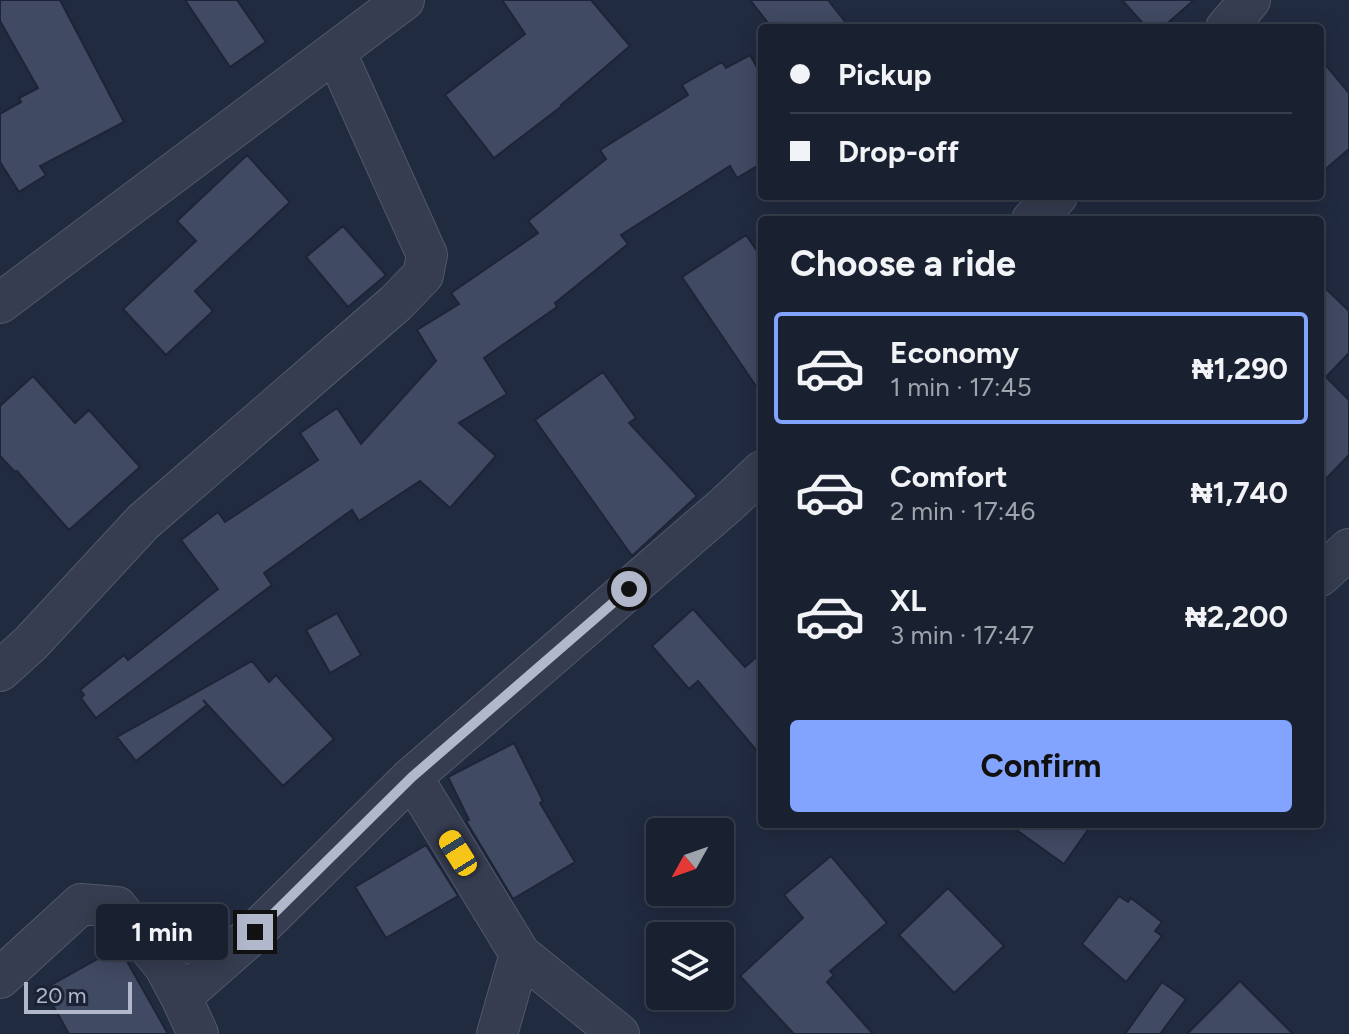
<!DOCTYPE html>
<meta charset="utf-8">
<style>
:root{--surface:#192030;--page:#262d3c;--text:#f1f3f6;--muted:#9fa3ab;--line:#373e4c;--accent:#82a4ff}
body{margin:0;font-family:Figtree,sans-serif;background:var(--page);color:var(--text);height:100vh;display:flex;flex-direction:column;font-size:30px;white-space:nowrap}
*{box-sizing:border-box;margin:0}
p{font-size:26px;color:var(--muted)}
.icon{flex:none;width:44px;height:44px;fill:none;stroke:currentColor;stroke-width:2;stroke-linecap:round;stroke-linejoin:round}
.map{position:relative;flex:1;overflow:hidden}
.side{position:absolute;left:758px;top:216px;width:566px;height:612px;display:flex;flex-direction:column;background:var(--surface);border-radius:8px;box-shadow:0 4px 20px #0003,0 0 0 2px var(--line)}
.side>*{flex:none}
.hud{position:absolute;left:758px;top:24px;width:566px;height:176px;border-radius:8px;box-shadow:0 4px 20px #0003,0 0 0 2px var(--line);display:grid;align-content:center;height:176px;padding:0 32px;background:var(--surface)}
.needle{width:52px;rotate:230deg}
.controls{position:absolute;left:646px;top:818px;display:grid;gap:16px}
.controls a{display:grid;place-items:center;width:88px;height:88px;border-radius:8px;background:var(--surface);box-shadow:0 4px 20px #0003,0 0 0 2px var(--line);font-size:40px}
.scale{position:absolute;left:24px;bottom:20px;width:108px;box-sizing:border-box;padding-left:8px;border:4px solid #b2b8cb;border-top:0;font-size:22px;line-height:28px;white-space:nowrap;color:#b2b8cb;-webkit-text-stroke:6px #1b2235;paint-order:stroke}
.end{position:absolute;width:36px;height:36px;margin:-18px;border:10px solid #b2b8cb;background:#111;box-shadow:0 0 0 4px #111}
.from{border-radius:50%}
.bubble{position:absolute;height:56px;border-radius:8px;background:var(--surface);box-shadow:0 4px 20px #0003,0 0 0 2px var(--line);font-size:26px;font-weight:700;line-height:56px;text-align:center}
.car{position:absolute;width:24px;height:48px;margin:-24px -12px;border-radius:10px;box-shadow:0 0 6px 2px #0007;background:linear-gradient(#f5c518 24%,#345 0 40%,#f5c518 0 76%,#345 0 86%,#f5c518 0)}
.hud b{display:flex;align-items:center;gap:28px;height:76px;font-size:30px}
.hud b+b{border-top:2px solid var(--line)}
.hud i{width:20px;height:20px;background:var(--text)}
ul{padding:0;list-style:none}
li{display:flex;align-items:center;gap:24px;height:112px;margin:0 16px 12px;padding:0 16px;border:4px solid transparent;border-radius:8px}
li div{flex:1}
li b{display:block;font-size:30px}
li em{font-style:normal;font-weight:700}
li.active{border-color:var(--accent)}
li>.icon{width:72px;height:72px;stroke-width:1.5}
h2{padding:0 32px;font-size:36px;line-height:96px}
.primary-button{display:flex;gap:16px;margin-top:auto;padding:16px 32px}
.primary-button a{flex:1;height:92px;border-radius:8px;background:var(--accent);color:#111;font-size:32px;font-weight:700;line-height:92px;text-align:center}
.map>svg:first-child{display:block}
.building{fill:#404a62;stroke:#1d2437;stroke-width:2}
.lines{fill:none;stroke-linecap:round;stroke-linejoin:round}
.minor-casing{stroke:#51586b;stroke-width:42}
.minor{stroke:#363d50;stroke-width:40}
.route{stroke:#b2b8cb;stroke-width:10}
</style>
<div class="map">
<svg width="1349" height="1034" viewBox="0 0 1349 1034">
<rect width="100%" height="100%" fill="#212b40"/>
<path class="building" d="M 0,0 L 60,0 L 124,122 L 40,166 L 46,175 L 19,192 L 0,162 L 0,114 L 21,102 L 19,98 L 38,88 L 0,21 Z
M 185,0 L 237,0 L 266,42 L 230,67 Z
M 502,0 L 591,0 L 630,46 L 561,105 L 562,106 L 494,158 L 445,95 L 525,34 Z
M 750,0 L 828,0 L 850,28 L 772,28 Z
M 1122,0 L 1194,0 L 1162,28 L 1147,28 Z
M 750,55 L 762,76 L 762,163 L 737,178 L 730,166 L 621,235 L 628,244 L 555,303 L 557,307 L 484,358 L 507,394 L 459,423 L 496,456 L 450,508 L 420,481 L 359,521 L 352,510 L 264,573 L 272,585 L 96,718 L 81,698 L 84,695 L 80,690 L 124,655 L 128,660 L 218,589 L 181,540 L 218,512 L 225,522 L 318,460 L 300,433 L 337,408 L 361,444 L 436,361 L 417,330 L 459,304 L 451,293 L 538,233 L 528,221 L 606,159 L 600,150 L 688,95 L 682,85 L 722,62 L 726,68 Z
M 1320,58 L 1349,93 L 1349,149 L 1320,174 Z
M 247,155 L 290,202 L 195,291 L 213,311 L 166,355 L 123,309 L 196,241 L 177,221 Z
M 343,226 L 386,275 L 348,307 L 306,257 Z
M 746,235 L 762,258 L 762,395 L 682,277 Z
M 1320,283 L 1349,311 L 1349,353 L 1326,377 L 1349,400 L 1349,455 L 1320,485 Z
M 603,372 L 636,418 L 629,423 L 697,496 L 632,556 L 535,420 Z
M 33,376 L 75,423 L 89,410 L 140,467 L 69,530 L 17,471 L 15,472 L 0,456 L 0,406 Z
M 693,609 L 745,667 L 762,652 L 762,757 L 698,681 L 689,689 L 652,646 Z
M 337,613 L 361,655 L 330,673 L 306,630 Z
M 252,661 L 269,682 L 276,675 L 334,739 L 283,786 L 203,700 L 207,705 L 136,761 L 117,737 Z
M 514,743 L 543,801 L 540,803 L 575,862 L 513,899 L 466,821 L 469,820 L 448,777 Z
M 1008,824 L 1092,824 L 1064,864 Z
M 426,845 L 458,896 L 386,938 L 355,887 Z
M 831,856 L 887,923 L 830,971 L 834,975 L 827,982 L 873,1034 L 794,1034 L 740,976 L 803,918 L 784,895 Z
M 948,888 L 1004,946 L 954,993 L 899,935 Z
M 1119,896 L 1128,902 L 1131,898 L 1162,922 L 1155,931 L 1162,936 L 1126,982 L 1082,944 Z
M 119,947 L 168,1034 L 69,1034 L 44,989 Z
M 1240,981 L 1293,1034 L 1187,1034 Z
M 1162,982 L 1186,999 L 1160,1034 L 1125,1034 Z"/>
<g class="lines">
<g class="minor-casing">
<path id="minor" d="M 1226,28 L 1250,0
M 1032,220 L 1057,196
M 0,303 L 404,0
M 1320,576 L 1349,549
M 0,671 L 31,643 L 143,522 L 396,303 L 423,275 L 427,255 L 336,53
M 412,777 L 520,954 L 619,1034
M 0,978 L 81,904 L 117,907 L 165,967 L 181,997
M 198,1034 L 181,997 L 255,932 L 412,777 L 726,505 L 762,471
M 497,1034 L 520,954"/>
</g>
<use href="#minor" class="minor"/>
</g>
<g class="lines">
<path class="route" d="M 255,932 L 412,777 L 629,589"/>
</g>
</svg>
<div class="controls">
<a><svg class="needle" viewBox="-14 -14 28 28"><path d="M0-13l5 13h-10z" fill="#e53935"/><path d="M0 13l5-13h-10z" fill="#9fa3ab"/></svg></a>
<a><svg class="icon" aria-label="layers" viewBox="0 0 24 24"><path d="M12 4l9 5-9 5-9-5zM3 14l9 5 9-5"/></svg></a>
</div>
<div class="scale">20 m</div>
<i class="end from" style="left:629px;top:589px"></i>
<i class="end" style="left:255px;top:932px"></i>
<div class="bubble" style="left:96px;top:904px;width:132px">1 min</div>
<i class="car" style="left:458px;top:853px;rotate:328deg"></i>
<div class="hud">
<b><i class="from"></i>Pickup</b>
<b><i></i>Drop-off</b>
</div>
<section class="side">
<h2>Choose a ride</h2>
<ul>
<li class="active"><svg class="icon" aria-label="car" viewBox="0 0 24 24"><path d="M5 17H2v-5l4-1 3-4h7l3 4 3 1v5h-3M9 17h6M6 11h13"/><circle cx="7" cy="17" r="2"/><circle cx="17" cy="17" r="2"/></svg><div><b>Economy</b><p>1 min · 17:45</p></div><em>₦1,290</em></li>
<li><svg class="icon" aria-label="car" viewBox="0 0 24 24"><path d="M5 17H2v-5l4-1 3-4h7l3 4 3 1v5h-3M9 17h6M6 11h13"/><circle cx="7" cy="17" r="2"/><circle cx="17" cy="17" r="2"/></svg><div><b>Comfort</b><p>2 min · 17:46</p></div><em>₦1,740</em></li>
<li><svg class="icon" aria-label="car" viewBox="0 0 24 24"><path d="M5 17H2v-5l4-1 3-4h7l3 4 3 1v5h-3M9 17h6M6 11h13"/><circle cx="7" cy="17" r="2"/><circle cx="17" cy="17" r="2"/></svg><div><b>XL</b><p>3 min · 17:47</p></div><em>₦2,200</em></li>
</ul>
<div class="primary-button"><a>Confirm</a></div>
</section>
</div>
